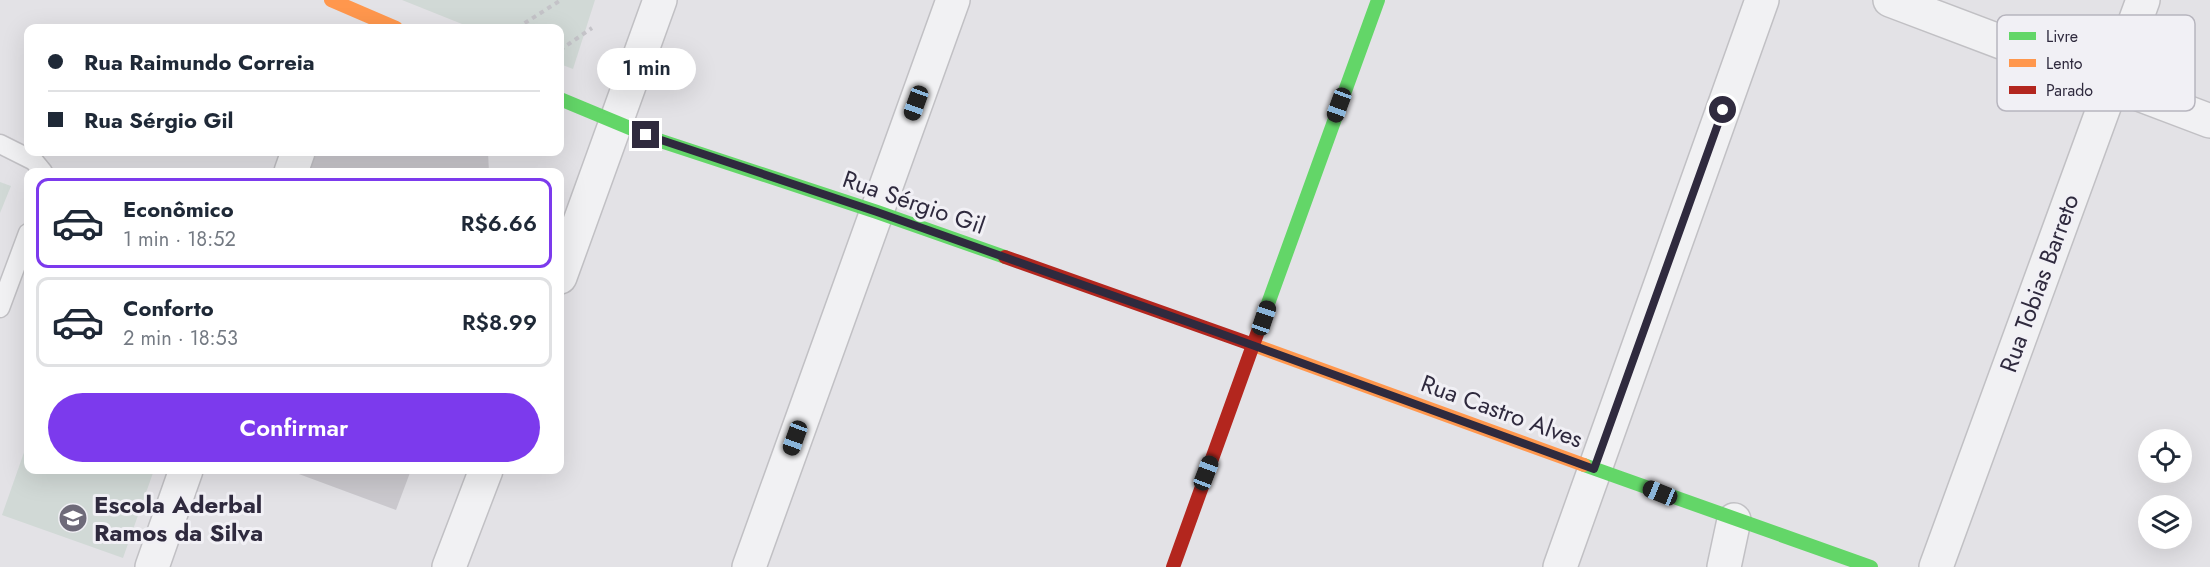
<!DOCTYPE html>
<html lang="pt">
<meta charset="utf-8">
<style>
:root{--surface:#fff;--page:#f2f2f3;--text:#1f2937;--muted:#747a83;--line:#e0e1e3;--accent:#7c3aed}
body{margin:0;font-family:Jost,sans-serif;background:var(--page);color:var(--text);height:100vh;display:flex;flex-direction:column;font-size:22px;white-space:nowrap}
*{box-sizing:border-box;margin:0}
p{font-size:20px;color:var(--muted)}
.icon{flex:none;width:33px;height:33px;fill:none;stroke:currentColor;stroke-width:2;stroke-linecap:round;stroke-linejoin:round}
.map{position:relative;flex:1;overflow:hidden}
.drawer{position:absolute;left:24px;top:168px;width:540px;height:306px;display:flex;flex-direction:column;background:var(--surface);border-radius:12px;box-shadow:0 6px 24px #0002}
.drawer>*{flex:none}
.banner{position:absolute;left:24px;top:24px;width:540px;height:132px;border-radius:12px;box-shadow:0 6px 24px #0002;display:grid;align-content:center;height:132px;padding:0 24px;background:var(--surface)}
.fabs{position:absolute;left:2138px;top:429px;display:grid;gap:12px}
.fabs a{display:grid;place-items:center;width:54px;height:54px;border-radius:50%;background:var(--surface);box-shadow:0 6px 24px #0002;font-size:30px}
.end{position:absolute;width:27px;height:27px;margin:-14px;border:8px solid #2f2a3e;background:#fff;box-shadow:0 0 0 3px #fff}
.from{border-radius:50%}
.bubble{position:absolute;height:42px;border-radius:21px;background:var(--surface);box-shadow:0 6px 24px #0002;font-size:20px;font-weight:600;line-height:42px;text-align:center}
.car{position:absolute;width:18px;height:36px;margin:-18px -9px;border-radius:8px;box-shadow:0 0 4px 2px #0007;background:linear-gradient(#222 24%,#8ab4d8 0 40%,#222 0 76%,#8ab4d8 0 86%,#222 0)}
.banner b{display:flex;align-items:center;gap:21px;height:57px;font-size:22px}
.banner b+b{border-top:2px solid var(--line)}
.banner i{width:15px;height:15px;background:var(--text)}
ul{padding:10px 0 0;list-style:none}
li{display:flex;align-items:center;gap:18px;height:90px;margin:0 12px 9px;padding:0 12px;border:3px solid var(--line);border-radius:12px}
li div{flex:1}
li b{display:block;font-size:22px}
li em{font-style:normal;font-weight:600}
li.current{border-color:var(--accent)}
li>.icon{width:54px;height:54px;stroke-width:1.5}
.button{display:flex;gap:12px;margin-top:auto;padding:12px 24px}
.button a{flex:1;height:69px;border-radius:36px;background:var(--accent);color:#fff;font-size:24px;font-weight:600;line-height:69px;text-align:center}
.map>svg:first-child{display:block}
.green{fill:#d1d9d6}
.building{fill:#cac8cd}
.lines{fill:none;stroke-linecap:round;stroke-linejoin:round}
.lane-casing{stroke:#c1c0c4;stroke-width:21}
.street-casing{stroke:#c1c0c4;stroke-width:36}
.path{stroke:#c4c3c8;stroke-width:4;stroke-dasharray:4.5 4.5;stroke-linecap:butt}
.lane{stroke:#f1f1f3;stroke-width:18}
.street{stroke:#f1f1f3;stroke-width:33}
.fast{stroke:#63d668;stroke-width:14}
.slow{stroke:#ff974d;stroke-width:14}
.jam{stroke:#b3261e;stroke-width:14}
.route{stroke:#2f2a3e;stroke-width:8}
.labels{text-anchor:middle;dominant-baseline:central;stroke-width:6;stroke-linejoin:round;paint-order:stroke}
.street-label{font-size:24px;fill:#2f2a3e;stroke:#f1f0f5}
.poi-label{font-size:24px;font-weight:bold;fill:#2f2a3e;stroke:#f1f0f5;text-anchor:start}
.key{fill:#f1f0f5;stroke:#b7b5be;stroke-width:1.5}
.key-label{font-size:16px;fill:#2f2a3e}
</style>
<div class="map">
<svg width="2210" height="567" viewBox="0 0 2210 567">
<rect width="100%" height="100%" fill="#e3e2e6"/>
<path class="green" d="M 402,0 L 595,0 L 573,69 L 560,64 L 560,28 L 472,28 Z
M 0,182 L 11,186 L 0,213 Z
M 28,441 L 28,470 L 154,470 L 123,558 L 2,515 Z"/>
<path class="building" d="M 310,152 L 488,152 L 489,172 L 306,172 Z
M 288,470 L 411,470 L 396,510 Z"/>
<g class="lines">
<g class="lane-casing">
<path id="lane" d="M 0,144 L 34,161 L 43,172
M 0,308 L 28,233"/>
</g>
<g class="street-casing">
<path id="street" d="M 1890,0 L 2210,121
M 291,172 L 298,152
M 560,277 L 660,0
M 152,567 L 186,470
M 449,567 L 486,470
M 749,567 L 953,0
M 1560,567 L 1762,0
M 1724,567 L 1734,520
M 1936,567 L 2143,0"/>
</g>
<path class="path" d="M 517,28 L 561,0
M 560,50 L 592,28"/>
<use href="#lane" class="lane"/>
<use href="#street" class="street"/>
<path class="fast" d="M 560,99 L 661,141 L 877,212 L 1005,257
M 1261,323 L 1378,0
M 1584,465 L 1871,567"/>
<path class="slow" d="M 331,0 L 396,28
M 1248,343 L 1584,465"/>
<path class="jam" d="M 1005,257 L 1248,343
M 1173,567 L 1261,323"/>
</g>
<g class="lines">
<path class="route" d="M 646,135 L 877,212 L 1219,333 L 1594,469 L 1723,110"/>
</g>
<defs>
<g id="school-disc" transform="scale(1.5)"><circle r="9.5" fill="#6e6a79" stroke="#f1f0f5"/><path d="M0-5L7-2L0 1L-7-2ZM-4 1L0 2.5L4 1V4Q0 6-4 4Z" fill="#fff"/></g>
</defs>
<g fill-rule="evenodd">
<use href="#school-disc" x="73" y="518"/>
</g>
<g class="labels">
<g class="street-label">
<text transform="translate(914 202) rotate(19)">Rua Sérgio Gil</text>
<text transform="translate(2039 283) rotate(-70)">Rua Tobias Barreto</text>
<text transform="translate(1502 411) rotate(20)">Rua Castro Alves</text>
</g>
<g class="poi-label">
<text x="94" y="504">Escola Aderbal<tspan x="94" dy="28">Ramos da Silva</tspan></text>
</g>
</g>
<rect x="1997" y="15" width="198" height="96" rx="9" class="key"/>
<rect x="2009" y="32" width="27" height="8" fill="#63d668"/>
<rect x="2009" y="59" width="27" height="8" fill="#ff974d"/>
<rect x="2009" y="86" width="27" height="8" fill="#b3261e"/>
<g class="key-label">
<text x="2046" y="42">Livre</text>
<text x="2046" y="69">Lento</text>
<text x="2046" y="96">Parado</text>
</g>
</svg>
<div class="fabs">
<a><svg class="icon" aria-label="locate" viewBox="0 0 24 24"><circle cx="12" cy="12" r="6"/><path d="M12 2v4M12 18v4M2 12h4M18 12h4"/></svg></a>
<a><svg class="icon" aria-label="layers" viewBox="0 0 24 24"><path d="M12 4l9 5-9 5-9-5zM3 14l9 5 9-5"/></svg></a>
</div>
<i class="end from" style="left:1723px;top:110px"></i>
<i class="end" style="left:646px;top:135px"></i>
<div class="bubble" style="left:597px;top:48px;width:99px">1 min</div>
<i class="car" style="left:916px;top:103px;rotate:200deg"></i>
<i class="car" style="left:1339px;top:105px;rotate:200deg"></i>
<i class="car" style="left:1264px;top:318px;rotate:19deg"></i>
<i class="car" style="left:795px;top:438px;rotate:200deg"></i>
<i class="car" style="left:1206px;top:473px;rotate:21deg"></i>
<i class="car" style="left:1660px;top:493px;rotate:292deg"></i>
<div class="banner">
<b><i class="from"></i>Rua Raimundo Correia</b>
<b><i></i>Rua Sérgio Gil</b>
</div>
<section class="drawer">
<ul>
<li class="current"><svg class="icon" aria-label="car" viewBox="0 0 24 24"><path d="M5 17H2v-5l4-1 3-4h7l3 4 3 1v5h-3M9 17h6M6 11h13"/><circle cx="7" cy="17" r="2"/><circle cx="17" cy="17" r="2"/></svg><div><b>Econômico</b><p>1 min · 18:52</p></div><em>R$6.66</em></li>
<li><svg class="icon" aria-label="car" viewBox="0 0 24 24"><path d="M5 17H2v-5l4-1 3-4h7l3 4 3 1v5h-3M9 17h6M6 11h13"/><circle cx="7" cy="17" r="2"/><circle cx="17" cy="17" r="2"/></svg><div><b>Conforto</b><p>2 min · 18:53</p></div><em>R$8.99</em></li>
</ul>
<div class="button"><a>Confirmar</a></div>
</section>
</div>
